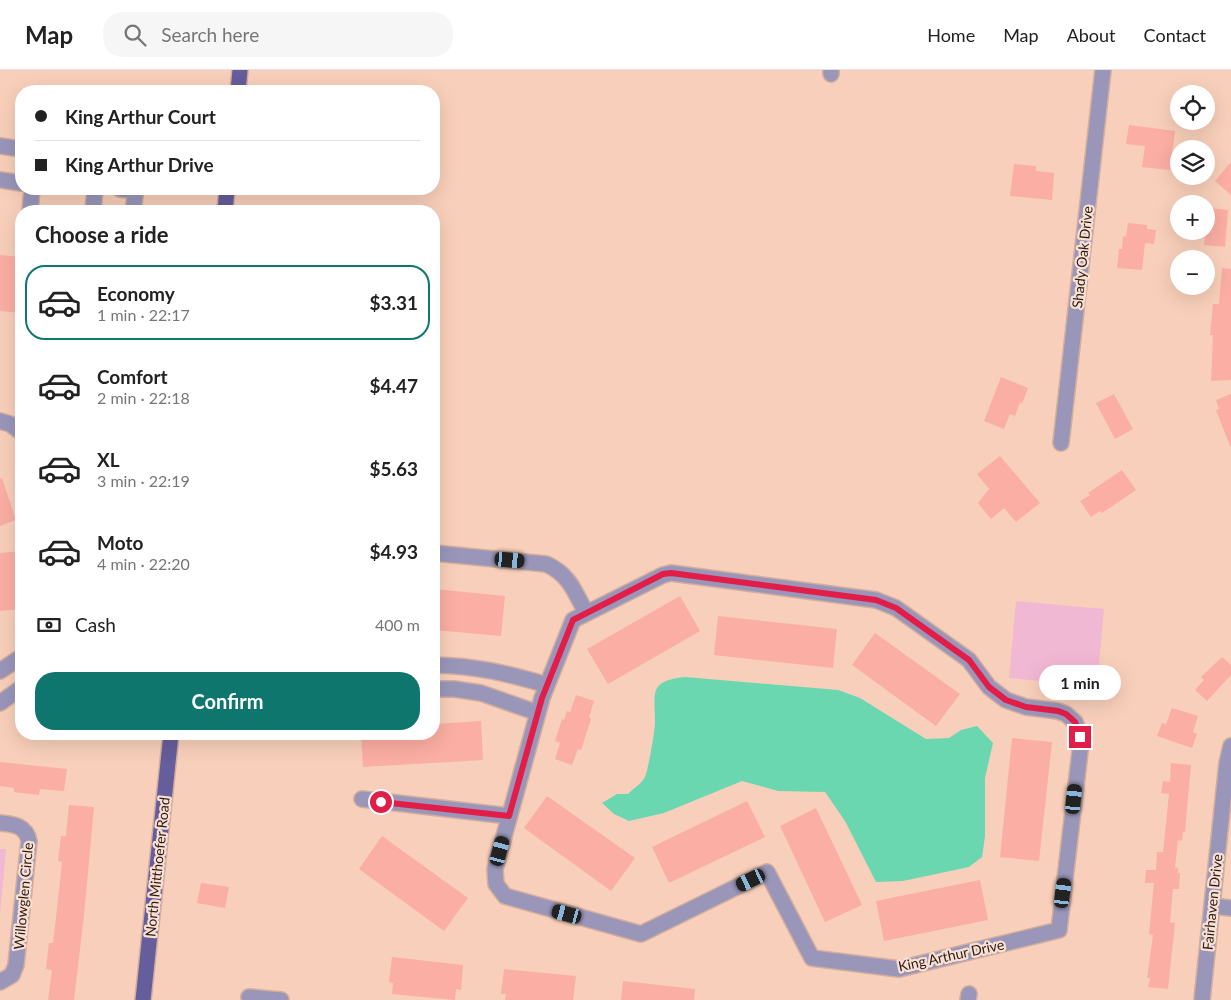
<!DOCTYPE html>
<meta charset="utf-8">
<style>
:root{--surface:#fff;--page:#f6f6f6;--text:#222;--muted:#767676;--line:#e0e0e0;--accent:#0f766e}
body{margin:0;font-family:Lato,sans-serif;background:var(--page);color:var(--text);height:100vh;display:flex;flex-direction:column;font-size:19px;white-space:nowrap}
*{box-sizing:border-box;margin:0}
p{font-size:16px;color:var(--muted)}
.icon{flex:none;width:28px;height:28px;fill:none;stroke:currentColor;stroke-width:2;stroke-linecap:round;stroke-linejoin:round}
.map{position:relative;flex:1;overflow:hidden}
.sheet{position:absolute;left:15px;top:135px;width:425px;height:535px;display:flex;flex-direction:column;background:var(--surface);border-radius:20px;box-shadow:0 5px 20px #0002}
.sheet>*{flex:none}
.top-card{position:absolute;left:15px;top:15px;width:425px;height:110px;border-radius:20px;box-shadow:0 5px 20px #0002;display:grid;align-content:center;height:110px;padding:0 20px;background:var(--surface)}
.buttons{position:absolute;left:1170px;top:15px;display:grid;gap:10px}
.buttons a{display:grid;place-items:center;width:45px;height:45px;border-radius:50%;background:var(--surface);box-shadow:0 5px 20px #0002;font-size:25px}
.end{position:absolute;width:22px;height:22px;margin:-11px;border:6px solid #e11d48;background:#fff;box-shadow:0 0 0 2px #fff}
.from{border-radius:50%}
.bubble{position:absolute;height:35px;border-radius:18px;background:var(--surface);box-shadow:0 5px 20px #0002;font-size:16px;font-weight:700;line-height:35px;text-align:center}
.car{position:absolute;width:15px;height:30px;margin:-15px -8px;border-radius:6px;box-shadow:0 0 4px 1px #0007;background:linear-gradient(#222 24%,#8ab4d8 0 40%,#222 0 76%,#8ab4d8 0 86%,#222 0)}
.top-card b{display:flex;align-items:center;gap:18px;height:48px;font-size:19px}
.top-card b+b{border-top:1px solid var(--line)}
.top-card i{width:12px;height:12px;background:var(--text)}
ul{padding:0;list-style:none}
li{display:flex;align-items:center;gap:15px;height:75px;margin:0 10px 8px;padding:0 10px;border:2px solid transparent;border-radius:20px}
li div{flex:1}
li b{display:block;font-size:19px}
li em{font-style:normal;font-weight:700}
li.selected{border-color:var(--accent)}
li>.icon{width:45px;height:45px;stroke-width:1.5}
h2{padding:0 20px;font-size:22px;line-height:60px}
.pay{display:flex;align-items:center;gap:12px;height:55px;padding:0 20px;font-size:19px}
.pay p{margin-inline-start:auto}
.cta{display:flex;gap:10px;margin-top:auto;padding:10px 20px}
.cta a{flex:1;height:58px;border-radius:20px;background:var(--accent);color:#fff;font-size:20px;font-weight:700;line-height:58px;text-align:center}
header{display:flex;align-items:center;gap:30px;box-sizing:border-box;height:70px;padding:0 25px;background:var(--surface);border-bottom:1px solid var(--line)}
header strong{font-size:24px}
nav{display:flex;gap:28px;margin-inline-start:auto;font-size:18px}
.search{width:350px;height:45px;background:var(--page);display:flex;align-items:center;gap:12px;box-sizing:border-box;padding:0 18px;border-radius:20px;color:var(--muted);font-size:19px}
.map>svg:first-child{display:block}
.green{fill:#f1b8d4}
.water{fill:#6ad7b1}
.building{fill:#fbaea3}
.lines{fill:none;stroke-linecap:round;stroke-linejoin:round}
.minor-casing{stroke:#d3ae9c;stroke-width:18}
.major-casing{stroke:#d3ae9c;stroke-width:18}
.minor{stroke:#9996ba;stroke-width:15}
.major{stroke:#655d9c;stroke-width:15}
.route{stroke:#e11d48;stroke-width:6}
.labels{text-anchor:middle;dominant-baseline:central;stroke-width:4.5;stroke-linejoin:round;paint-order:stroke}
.street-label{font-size:14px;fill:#291a13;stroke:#f9e0d3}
</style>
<header>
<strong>Map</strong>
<div class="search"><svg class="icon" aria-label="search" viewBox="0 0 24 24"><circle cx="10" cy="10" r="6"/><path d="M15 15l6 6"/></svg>Search here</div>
<nav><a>Home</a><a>Map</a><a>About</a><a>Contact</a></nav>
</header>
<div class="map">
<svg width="1231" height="930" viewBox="0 0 1231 930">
<rect width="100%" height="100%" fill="#f8cfba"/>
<path class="green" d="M 1016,531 L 1104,539 L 1097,616 L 1009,608 Z
M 0,779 L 6,779 L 0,845 Z"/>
<path class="water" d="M 685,607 L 838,620 L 860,628 L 926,669 L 949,668 L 961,660 L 977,656 L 993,673 L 985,708 L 985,766 L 982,787 L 969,797 L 903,811 L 876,812 L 845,751 L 825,722 L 778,721 L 742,711 L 664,743 L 629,751 L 614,744 L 602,733 L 617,724 L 628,724 C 633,719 642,713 645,707 C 648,701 655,660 655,653 C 655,623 648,611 685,607 Z"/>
<path class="building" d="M 1129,55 L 1175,61 L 1170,100 L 1142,97 L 1145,76 L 1126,74 Z
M 1231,92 L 1231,125 L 1215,111 Z
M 1014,94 L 1036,96 L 1036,101 L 1054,103 L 1052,130 L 1010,126 Z
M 1209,138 L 1228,140 L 1225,177 L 1204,175 L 1206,161 L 1206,146 L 1208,146 Z
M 1128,153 L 1147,155 L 1147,159 L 1156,160 L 1154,174 L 1145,173 L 1142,200 L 1117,198 L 1119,179 L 1122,179 L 1123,166 L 1126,167 Z
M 0,185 L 21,187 L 21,243 L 0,241 Z
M 1222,198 L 1231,199 L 1231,310 L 1211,311 L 1213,265 L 1210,265 L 1213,234 L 1219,234 Z
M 1001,307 L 1028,318 L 1022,334 L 1020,332 L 1015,346 L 1010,344 L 1004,359 L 984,351 Z
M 1114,324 L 1133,359 L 1115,369 L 1096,333 Z
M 1231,324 L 1231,376 L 1230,376 L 1216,340 L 1219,339 L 1216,330 Z
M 1000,386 L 1040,433 L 1016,452 L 1004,438 L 991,449 L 978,433 L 989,419 L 977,404 Z
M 1122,400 L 1136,420 L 1102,443 L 1100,441 L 1091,447 L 1080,431 L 1090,425 L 1088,423 Z
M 2,408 L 16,450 L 0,456 L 0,409 Z
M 21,481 L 21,539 L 0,541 L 0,483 Z
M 434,519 L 505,526 L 501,566 L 434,560 Z
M 680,526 L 700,561 L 608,614 L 587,579 Z
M 718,546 L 837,559 L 833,598 L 714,585 Z
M 875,563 L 960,624 L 936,656 L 852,595 Z
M 1222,587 L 1231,595 L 1231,605 L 1207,631 L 1195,620 L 1204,610 L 1201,607 Z
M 576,625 L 594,631 L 589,647 L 591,649 L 581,680 L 578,679 L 572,695 L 555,689 L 560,673 L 555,671 L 562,649 L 564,650 L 567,641 L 570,642 Z
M 1172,638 L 1198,646 L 1193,662 L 1197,664 L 1192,678 L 1157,666 L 1162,653 L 1166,654 Z
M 481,651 L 483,690 L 363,697 L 361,664 L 434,664 L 434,654 Z
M 1012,668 L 1052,672 L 1039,791 L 1000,787 Z
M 0,692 L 67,699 L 64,721 L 40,719 L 39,725 L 14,722 L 14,718 L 0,716 Z
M 1171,693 L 1191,695 L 1185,762 L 1183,762 L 1182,771 L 1178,770 L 1175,797 L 1178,798 L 1178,803 L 1180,803 L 1179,819 L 1173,819 L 1170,852 L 1175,853 L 1168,919 L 1148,917 L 1150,908 L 1147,908 L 1153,865 L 1149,864 L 1154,813 L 1145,813 L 1146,800 L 1156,800 L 1157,782 L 1163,782 L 1169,724 L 1161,723 L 1163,711 L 1170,712 Z
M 547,726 L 635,788 L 611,821 L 524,758 Z
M 747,731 L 765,767 L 669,813 L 652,777 Z
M 69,735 L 94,737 L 84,845 L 74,930 L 48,930 L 52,900 L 46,899 L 49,873 L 53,873 L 58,830 L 62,792 L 58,791 L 61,766 L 66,766 Z
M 816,738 L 862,835 L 825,852 L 780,756 Z
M 382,766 L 468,828 L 444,861 L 359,799 Z
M 980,810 L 988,850 L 884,871 L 876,831 Z
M 201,813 L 229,817 L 225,838 L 197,833 Z
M 392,887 L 463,895 L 461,920 L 456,919 L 455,930 L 392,924 L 393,913 L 389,912 Z
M 504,899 L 576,906 L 573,930 L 505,930 L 506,924 L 501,924 Z
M 623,911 L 695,919 L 694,930 L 621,930 Z"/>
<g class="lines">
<g class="minor-casing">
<path id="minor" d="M 831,4 L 831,0
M 0,76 L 21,79
M 0,110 L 21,113
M 120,119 L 136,121
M 30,141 L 32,119
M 93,141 L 95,119
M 133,141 L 136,119
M 0,351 L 10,354 L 21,362
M 1061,373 L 1103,0
M 434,483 L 546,494 C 569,504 575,522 586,543
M 671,503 L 876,530 L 896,538 L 969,590 L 989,617 L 1006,630 L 1026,637 L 1058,641 L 1066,644 L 1075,652 L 1078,660 L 1081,673 L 1059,860 L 899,899 L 812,888 L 767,802 L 641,864 L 505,826 L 496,814 L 495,799 L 542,628 L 573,550 L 663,505 Z
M 434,595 C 476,596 507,603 547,615
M 0,601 L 21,587
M 434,619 L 454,619 L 481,623 L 538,643
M 0,633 L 21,618
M 362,729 L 509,746
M 0,753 C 14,754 26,756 29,771 L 16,895 L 12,905 L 0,912
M 1212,836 L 1231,838
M 249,927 L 281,930
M 968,930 L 969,924
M 1202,930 L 1227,693 L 1231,676"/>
</g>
<g class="major-casing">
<path id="major" d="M 238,21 L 240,0
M 225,141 L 227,119
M 143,930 L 171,664"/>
</g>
<use href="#minor" class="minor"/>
<use href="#major" class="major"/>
</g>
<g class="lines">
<path class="route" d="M 381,732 L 509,746 L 542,628 L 573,550 L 663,504 L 671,503 L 876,530 L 896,538 L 969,590 L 989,617 L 1006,630 L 1026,637 L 1058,641 L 1066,644 L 1075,652 L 1080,667"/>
</g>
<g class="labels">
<g class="street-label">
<text transform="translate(1082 187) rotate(-84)">Shady Oak Drive</text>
<text transform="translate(157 797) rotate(-84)">North Mitthoefer Road</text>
<text transform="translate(23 826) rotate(-85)">Willowglen Circle</text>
<text transform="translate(1212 832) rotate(-84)">Fairhaven Drive</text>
<text transform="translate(951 885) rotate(-12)">King Arthur Drive</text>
</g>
</g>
</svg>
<div class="buttons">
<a><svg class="icon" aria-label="locate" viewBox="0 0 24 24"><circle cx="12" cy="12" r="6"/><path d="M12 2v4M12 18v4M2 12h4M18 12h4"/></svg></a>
<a><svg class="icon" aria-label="layers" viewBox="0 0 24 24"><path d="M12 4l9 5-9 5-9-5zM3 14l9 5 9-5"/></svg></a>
<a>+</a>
<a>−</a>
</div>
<i class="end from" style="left:381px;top:732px"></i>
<i class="end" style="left:1080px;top:667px"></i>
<div class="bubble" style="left:1039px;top:595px;width:82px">1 min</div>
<i class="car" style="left:510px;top:490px;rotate:95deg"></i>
<i class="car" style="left:1074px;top:729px;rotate:6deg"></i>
<i class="car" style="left:500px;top:781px;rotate:15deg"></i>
<i class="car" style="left:751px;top:810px;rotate:244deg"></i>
<i class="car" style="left:1063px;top:823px;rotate:7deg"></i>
<i class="car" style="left:567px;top:844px;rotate:285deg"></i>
<div class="top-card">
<b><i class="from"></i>King Arthur Court</b>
<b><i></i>King Arthur Drive</b>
</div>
<section class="sheet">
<h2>Choose a ride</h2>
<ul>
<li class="selected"><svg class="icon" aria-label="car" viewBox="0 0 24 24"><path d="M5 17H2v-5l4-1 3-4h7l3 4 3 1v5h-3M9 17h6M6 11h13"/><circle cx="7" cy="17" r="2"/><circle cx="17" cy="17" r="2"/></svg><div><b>Economy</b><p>1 min · 22:17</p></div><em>$3.31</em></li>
<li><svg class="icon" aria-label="car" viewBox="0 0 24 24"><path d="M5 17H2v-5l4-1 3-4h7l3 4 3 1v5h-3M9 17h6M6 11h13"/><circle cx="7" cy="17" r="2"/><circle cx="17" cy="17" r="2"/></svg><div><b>Comfort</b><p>2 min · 22:18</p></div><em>$4.47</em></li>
<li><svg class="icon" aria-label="car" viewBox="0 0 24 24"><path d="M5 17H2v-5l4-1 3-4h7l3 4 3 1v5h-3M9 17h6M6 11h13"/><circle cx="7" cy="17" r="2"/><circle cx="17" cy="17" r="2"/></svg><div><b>XL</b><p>3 min · 22:19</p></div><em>$5.63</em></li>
<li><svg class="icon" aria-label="car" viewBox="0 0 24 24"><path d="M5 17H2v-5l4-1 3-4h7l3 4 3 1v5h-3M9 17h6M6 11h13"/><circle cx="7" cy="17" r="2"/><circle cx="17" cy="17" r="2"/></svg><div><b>Moto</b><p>4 min · 22:20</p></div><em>$4.93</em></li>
</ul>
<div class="pay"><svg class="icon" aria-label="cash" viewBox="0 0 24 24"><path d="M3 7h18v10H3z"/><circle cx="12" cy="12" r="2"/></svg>Cash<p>400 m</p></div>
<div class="cta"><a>Confirm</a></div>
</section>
</div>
